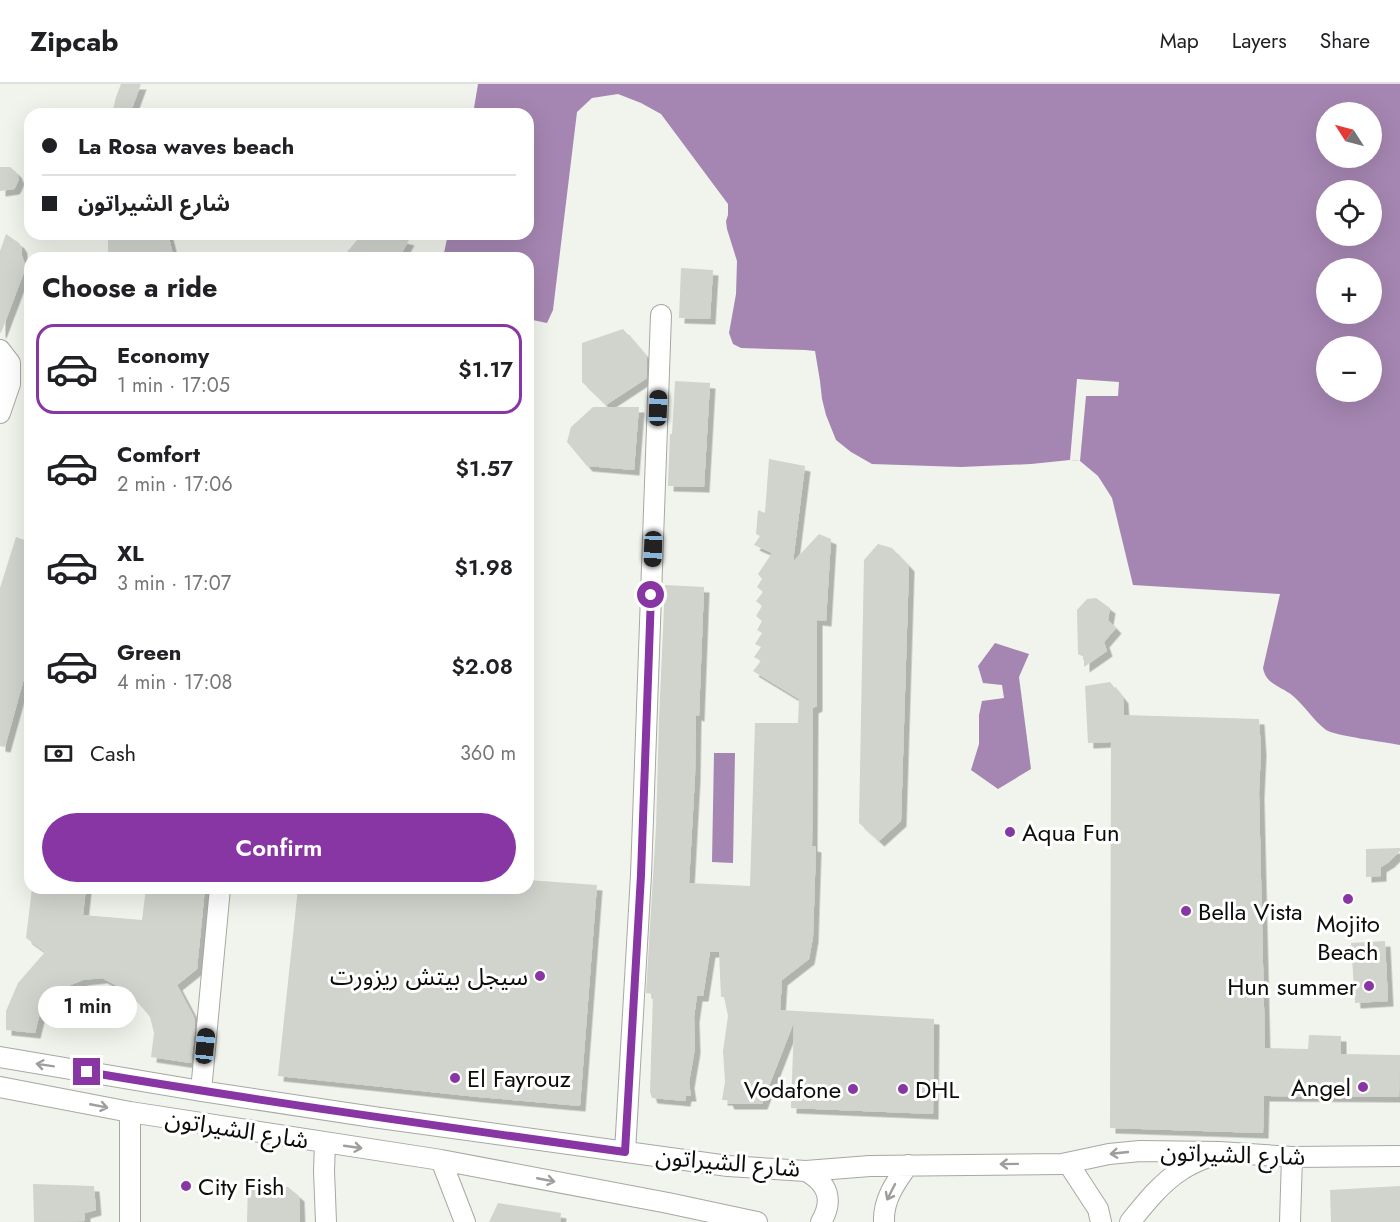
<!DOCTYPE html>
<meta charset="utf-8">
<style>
:root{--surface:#fff;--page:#f2f2f2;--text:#202124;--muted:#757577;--line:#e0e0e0;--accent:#8936a5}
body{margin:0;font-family:Jost,"Noto Sans Arabic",sans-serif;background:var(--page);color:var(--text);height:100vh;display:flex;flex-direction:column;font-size:22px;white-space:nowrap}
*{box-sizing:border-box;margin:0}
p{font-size:20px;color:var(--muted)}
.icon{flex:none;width:33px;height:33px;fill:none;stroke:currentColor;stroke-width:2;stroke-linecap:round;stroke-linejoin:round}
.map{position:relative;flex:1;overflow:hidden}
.details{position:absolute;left:24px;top:168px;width:510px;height:642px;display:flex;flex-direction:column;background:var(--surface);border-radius:18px;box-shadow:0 6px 24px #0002}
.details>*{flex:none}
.banner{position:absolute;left:24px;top:24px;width:510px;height:132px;border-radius:18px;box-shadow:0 6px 24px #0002;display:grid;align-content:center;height:132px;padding:0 18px;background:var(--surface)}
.needle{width:39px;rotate:306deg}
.controls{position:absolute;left:1316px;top:18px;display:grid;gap:12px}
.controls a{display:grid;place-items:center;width:66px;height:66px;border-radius:50%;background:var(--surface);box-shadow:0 6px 24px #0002;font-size:30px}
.end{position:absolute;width:27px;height:27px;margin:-14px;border:8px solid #8936a5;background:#fff;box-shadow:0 0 0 3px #fff}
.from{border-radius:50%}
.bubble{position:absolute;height:42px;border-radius:21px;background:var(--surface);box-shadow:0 6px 24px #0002;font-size:20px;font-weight:600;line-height:42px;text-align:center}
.car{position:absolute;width:18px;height:36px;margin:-18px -9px;border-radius:8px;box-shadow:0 0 4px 2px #0007;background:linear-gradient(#222 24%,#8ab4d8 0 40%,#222 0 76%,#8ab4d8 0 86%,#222 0)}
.banner b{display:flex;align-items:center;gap:21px;height:57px;font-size:22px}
.banner b+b{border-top:2px solid var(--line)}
.banner i{width:15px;height:15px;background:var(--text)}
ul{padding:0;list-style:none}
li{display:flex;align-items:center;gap:18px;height:90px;margin:0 12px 9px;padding:0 6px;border:3px solid transparent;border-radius:18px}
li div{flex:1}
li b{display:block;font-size:22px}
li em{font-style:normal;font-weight:600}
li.current{border-color:var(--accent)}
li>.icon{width:54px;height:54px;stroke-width:1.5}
h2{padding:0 18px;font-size:27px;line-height:72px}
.pay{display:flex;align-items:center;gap:15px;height:66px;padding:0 18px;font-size:22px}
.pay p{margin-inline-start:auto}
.cta{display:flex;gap:12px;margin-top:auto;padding:12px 18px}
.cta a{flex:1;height:69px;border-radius:36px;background:var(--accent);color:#fff;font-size:24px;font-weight:600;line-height:69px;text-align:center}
header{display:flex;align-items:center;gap:36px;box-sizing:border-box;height:84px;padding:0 30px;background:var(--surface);border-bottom:2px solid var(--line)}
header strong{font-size:28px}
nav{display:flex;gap:33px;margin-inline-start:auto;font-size:21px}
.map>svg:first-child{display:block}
.water{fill:#a586b2;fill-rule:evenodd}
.pier{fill:#f0f4ec}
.building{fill:#d0d4cd;filter:url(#shadow)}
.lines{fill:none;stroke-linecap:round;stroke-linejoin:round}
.minor-casing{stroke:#a6a9a2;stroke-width:22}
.minor{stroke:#fff;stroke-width:20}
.oneway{stroke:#9e9e9d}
.route{stroke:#8936a5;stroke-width:8}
.poi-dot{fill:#8936a5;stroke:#fff;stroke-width:2}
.labels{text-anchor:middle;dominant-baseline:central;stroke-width:6;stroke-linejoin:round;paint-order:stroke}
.poi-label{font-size:24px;fill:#0c0d0a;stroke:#fff;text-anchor:start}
.street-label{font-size:24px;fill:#0c0d0a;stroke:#fff}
</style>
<header>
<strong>Zipcab</strong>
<nav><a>Map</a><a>Layers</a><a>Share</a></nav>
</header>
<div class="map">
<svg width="1400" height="1138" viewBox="0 0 1400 1138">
<defs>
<filter id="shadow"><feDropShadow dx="5.5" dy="5.5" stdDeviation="0" flood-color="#0004"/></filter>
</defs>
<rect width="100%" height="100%" fill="#f0f4ec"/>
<path class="water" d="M 478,0 L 1400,0 L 1400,661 C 1386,658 1335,652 1326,646 C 1313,636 1305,622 1293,612 C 1281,602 1266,601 1263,584 L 1280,510 L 1133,501 L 1112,414 L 1098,392 L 1080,377 L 1070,376 L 1031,380 L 961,383 L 872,380 L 851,368 L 836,356 L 826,331 L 822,315 L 820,297 L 815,267 L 805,266 L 741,264 L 733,260 L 729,249 L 736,210 L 737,177 L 727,145 L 726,137 L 728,131 L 728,120 L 661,30 L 641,19 L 618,10 L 592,14 L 577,28 L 553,226 L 547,239 L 528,235 L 528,174 L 443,174 L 448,150 L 528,150 L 528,30 L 473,30 ZM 1326,28 L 1371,28 L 1371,74 L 1326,74 ZM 1326,106 L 1371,106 L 1371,152 L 1326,152 ZM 1326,184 L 1371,184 L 1371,230 L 1326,230 ZM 1326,262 L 1371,262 L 1371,308 L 1326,308 Z
M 995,559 L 1029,570 L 1019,593 L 1031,685 L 998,705 L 971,686 L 979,660 L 979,631 L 982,617 L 1004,614 L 1002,601 L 983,599 L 978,582 Z
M 714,669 L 735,669 L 733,779 L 712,778 Z"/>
<path class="pier" d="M 1077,295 L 1119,298 L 1118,312 L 1086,312 L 1080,377 L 1070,376 Z"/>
<path class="building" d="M 121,0 L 141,0 L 130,30 L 112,30 L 116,13 Z
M 0,83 L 10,83 L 16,88 L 19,95 L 16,102 L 14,105 L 0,107 Z
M 6,150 L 19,159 L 22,164 L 22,172 L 26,183 L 1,249 L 0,248 L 0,167 Z
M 108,150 L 168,150 L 174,174 L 108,174 Z
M 362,150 L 384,150 L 409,156 L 399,174 L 342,174 Z
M 681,184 L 713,186 L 710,235 L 679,234 Z
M 623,245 L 647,273 L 647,294 L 606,321 L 582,298 L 582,259 Z
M 675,297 L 710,299 L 704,403 L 668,402 L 670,350 L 672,350 Z
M 593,323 L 639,323 L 634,386 L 587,382 L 567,358 L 571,343 Z
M 769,375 L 805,382 L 793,478 L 819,450 L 831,455 L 826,537 L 817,536 L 817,622 L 813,624 L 812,762 L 816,763 L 813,853 L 809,875 L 782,896 L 780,926 L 934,935 L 933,1030 L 791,1024 L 794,938 L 762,1020 L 729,1020 L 727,1016 L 722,1016 L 725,998 L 723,967 L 728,932 L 724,913 L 721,913 L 719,868 L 710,868 L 703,912 L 697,912 L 694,933 L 695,964 L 689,999 L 691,1012 L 686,1012 L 685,1017 L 652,1014 L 650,1008 L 653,910 L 646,909 L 656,743 L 659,636 L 665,501 L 704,503 L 699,632 L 696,631 L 695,692 L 689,799 L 750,802 L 755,639 L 798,639 L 799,615 L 753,587 L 761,577 L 754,573 L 761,563 L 755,560 L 762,549 L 757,546 L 762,537 L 756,532 L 762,522 L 756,517 L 763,508 L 757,503 L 762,495 L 758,490 L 772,469 L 754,461 L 760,452 L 756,450 L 758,426 L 765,429 Z
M 16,453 L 30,458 L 30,573 L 5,663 L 0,662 L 0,504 Z
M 878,460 L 892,464 L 909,482 L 901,737 L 879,757 L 859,739 L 864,476 Z
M 1096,514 L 1110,524 L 1108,536 L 1116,544 L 1104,558 L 1107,567 L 1084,583 L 1084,573 L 1078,570 L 1077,526 L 1087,515 Z
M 1110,598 L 1123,614 L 1124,631 L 1259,635 L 1261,666 L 1259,709 L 1265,964 L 1308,965 L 1309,951 L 1341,952 L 1341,970 L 1400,971 L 1399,1013 L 1264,1012 L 1263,1049 L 1110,1044 L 1111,658 L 1088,659 L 1085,602 Z
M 1400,764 L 1400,767 L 1389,778 L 1381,783 L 1381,792 L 1366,793 L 1366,765 Z
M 528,796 L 597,801 L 580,1022 L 478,1013 L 278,992 L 298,804 L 456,804 L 496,808 L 496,804 L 528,804 Z
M 32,804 L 86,804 L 83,831 L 142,836 L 146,804 L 205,804 L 197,885 L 177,901 L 194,933 L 195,945 L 191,979 L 151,973 L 154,949 L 150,933 L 142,923 L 127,907 L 102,894 L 83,896 L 68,902 L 53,911 L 44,921 L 40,929 L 35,949 L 6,946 L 6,927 L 18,899 L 45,868 L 26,854 Z
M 1385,857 L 1388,917 L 1355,919 L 1351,859 Z
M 248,1099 L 288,1103 L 299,1112 L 300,1138 L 247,1138 Z
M 33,1100 L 94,1102 L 96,1126 L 85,1129 L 85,1137 L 34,1138 Z
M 1400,1102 L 1400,1138 L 1331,1138 L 1330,1106 Z
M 498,1119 L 561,1129 L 560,1138 L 489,1138 Z"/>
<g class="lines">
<g class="minor-casing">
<path id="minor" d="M 0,266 L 10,279 L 10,300 L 0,329
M 0,973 L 201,1007 L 373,1033 L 728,1082 L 806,1087 L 870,1082 L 1062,1080 L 1109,1070 L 1140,1067 L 1219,1068 L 1292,1073 L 1400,1072
M 0,1003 L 130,1028 L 441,1076 L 668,1119 L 757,1138
M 201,1007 L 220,804
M 130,1028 L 130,1138
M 325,1059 L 324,1087 L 326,1138
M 625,1068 L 641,791 L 661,231
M 441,1076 L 465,1138
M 1068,1079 L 1098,1125 L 1101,1138
M 806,1087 C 828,1099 834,1116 821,1138
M 884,1138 C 883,1116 895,1099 908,1081
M 1130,1138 C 1146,1118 1162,1098 1183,1085 C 1192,1079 1203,1075 1213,1071
M 1290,1138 L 1292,1073"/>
</g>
<use href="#minor" class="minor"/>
</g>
<defs><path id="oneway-shaft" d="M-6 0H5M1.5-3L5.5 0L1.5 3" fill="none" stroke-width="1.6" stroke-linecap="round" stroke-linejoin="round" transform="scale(1.5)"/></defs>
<g class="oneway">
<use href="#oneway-shaft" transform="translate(45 981) rotate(-171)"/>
<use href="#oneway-shaft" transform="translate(99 1022) rotate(11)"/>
<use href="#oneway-shaft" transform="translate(353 1063) rotate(8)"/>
<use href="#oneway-shaft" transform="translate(1119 1069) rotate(174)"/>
<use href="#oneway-shaft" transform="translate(1009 1080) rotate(179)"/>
<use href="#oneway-shaft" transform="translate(546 1096) rotate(11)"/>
<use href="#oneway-shaft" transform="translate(891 1108) rotate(117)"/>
</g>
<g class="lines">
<path class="route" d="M 87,988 C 266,1018 445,1043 625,1068 L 641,791 L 651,511"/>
</g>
<g class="poi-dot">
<circle cx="1010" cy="748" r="6"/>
<circle cx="1348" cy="815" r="6"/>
<circle cx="1186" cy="827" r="6"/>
<circle cx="540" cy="892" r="6"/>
<circle cx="1369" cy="902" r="6"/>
<circle cx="455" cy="994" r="6"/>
<circle cx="1363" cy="1003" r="6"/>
<circle cx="853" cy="1005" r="6"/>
<circle cx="903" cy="1005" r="6"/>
<circle cx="186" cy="1102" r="6"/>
</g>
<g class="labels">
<g class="poi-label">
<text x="1022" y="748">Aqua Fun</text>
<text x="1198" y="827">Bella Vista</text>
<text x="1348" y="839" text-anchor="middle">Mojito<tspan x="1348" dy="28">Beach</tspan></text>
<text x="528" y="892" text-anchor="end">سيجل بيتش ريزورت</text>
<text x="1357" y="902" text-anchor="end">Hun summer</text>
<text x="467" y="994">El Fayrouz</text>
<text x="1351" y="1003" text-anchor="end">Angel</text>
<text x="841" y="1005" text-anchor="end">Vodafone</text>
<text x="915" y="1005">DHL</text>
<text x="198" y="1102">City Fish</text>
</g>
<g class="street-label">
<text transform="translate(237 1045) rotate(9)">شارع الشيراتون</text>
<text transform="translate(1233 1070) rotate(2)">شارع الشيراتون</text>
<text transform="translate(728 1078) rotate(5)">شارع الشيراتون</text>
</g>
</g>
</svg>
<div class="controls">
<a><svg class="needle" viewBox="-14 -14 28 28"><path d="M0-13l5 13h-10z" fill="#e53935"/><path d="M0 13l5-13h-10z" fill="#757577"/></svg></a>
<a><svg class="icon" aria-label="locate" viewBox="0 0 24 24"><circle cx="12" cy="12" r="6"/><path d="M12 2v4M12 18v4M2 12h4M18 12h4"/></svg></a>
<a>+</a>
<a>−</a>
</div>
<i class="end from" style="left:651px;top:511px"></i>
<i class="end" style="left:87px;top:988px"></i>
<div class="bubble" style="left:38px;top:902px;width:99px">1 min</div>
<i class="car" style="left:658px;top:324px;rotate:2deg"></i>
<i class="car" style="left:653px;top:465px;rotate:182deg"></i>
<i class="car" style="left:205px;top:962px;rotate:6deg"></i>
<div class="banner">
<b><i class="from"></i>La Rosa waves beach</b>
<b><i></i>شارع الشيراتون</b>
</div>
<section class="details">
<h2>Choose a ride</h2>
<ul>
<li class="current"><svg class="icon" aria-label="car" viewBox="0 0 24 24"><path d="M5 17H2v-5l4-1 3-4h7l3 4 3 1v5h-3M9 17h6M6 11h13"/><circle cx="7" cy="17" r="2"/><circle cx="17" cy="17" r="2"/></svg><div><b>Economy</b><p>1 min · 17:05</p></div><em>$1.17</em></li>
<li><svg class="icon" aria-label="car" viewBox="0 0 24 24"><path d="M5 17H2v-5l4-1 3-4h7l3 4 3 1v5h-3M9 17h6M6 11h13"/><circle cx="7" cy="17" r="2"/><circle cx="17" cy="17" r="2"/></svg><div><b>Comfort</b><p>2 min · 17:06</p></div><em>$1.57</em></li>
<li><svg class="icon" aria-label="car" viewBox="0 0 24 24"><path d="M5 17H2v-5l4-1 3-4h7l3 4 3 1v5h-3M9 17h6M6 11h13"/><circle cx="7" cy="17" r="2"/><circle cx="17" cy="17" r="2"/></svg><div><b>XL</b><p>3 min · 17:07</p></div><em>$1.98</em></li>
<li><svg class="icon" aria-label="car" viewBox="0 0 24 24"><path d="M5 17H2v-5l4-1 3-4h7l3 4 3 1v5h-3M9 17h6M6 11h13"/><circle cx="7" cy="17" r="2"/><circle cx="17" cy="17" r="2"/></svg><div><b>Green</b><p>4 min · 17:08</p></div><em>$2.08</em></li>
</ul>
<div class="pay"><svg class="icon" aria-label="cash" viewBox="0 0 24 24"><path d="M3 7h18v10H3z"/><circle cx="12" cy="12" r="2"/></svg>Cash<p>360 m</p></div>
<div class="cta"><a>Confirm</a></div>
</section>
</div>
